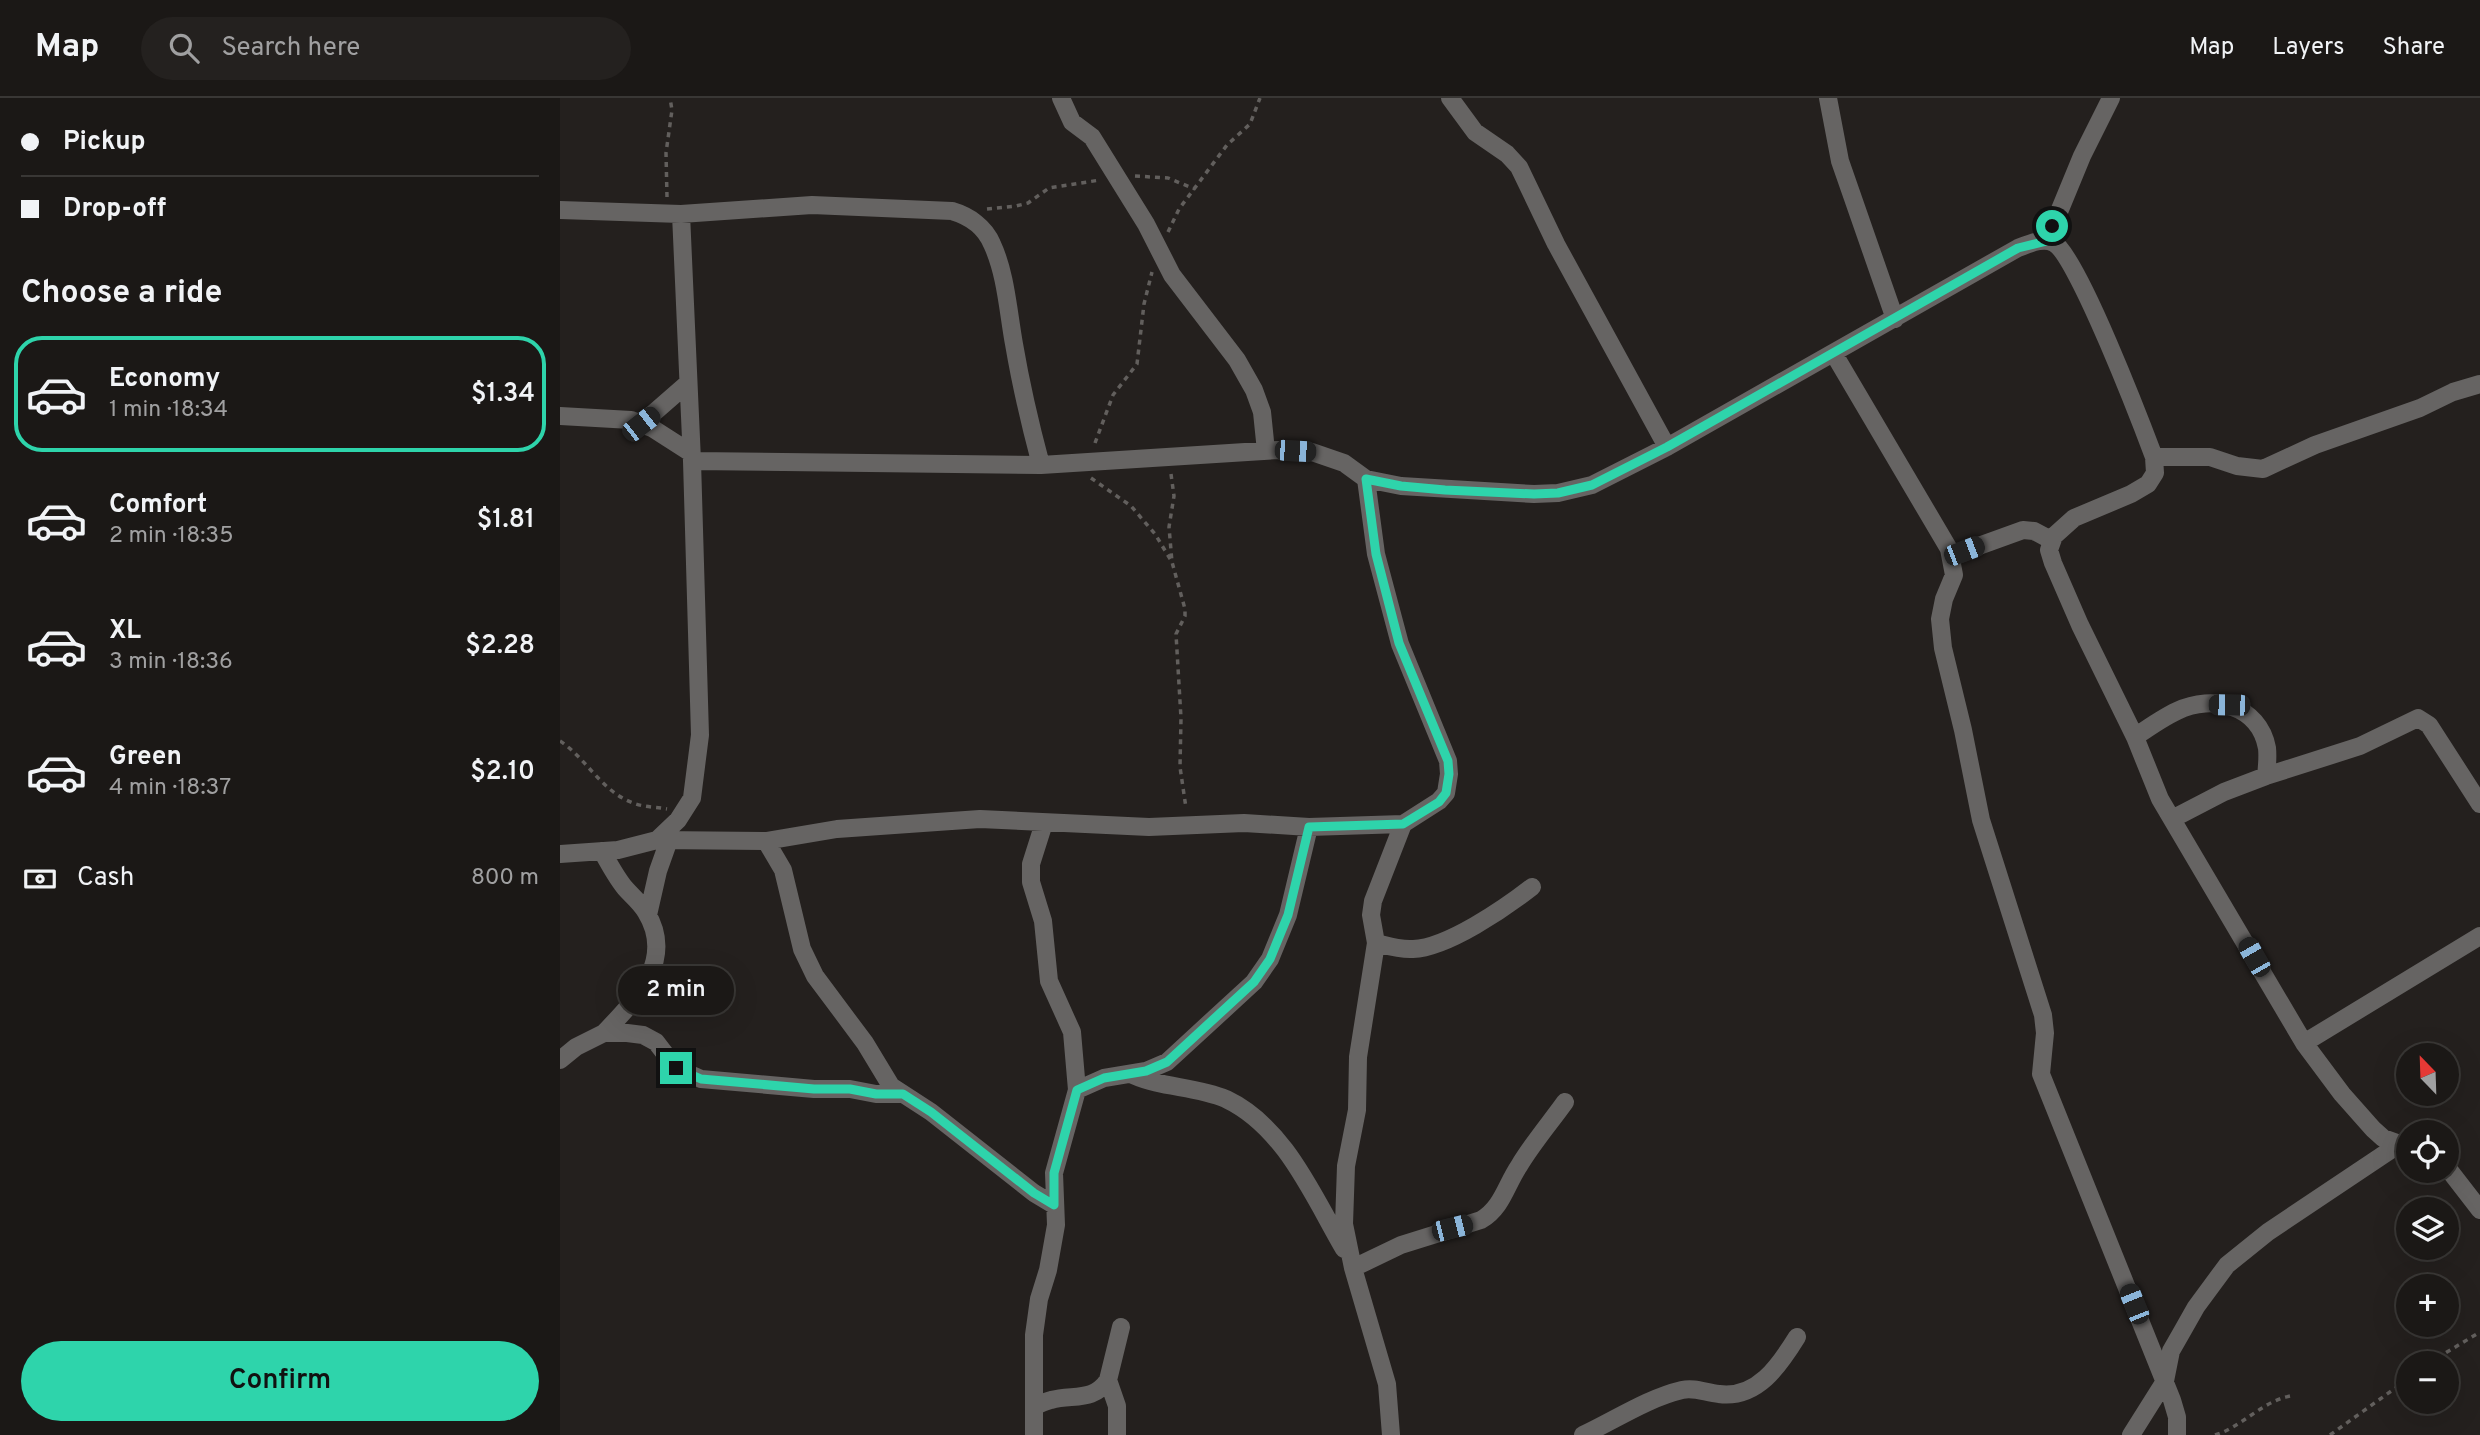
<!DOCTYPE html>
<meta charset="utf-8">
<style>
:root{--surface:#1b1816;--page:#24211f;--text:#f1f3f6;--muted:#a0a0a1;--line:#393735;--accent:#2ed4ab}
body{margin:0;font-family:Overpass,sans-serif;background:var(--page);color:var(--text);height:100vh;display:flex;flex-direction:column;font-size:26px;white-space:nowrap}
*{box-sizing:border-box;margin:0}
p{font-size:23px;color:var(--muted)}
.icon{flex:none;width:38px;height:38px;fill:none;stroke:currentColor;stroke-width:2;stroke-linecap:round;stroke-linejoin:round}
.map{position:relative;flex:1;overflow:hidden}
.drawer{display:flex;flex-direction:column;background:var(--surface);width:560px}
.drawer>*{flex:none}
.guide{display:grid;align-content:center;height:154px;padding:0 21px;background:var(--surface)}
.needle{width:46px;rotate:337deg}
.controls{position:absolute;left:1836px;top:945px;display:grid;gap:14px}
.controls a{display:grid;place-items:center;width:63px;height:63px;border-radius:50%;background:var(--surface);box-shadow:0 7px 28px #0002,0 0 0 2px var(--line);font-size:35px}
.end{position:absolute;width:32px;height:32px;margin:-16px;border:9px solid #2ed4ab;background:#111;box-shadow:0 0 0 4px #111}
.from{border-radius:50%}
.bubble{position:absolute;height:49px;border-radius:24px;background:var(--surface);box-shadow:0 7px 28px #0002,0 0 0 2px var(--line);font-size:23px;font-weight:600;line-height:49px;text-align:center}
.car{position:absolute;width:21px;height:42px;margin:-21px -10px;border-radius:9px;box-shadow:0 0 5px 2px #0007;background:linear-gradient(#222 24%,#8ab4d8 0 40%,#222 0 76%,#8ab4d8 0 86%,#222 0)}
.guide b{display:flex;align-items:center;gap:24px;height:66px;font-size:26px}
.guide b+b{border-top:2px solid var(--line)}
.guide i{width:18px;height:18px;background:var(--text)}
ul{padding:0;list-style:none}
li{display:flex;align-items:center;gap:21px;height:116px;margin:0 14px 10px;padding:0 7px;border:4px solid transparent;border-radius:28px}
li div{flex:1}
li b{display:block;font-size:26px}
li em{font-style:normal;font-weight:600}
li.current{border-color:var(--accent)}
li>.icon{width:63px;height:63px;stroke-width:1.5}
h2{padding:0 21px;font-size:32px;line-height:84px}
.pay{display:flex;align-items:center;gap:18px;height:77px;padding:0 21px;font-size:26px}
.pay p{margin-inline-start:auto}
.cta{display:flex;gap:14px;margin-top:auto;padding:14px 21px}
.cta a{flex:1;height:80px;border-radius:42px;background:var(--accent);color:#111;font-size:28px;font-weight:600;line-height:80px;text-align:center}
header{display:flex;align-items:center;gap:42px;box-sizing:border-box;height:98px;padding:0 35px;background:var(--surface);border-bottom:2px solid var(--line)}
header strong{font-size:33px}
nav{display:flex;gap:38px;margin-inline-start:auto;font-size:24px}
.search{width:490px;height:63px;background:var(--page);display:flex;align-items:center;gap:18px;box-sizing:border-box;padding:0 24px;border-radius:38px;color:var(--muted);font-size:26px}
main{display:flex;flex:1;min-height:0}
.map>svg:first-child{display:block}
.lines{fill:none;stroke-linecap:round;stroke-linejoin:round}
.path{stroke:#625f5d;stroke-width:3.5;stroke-dasharray:5 5;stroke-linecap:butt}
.minor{stroke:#666463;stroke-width:18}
.route{stroke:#2ed4ab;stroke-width:9}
</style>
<header>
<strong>Map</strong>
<div class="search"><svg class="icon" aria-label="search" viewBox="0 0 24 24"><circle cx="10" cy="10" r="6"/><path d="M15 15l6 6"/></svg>Search here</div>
<nav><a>Map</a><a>Layers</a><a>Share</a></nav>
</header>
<main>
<section class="drawer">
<div class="guide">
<b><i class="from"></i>Pickup</b>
<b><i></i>Drop-off</b>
</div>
<h2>Choose a ride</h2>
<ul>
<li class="current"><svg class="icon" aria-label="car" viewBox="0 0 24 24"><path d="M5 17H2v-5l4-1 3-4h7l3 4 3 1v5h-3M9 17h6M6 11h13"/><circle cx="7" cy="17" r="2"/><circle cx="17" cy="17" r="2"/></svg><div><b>Economy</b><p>1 min · 18:34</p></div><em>$1.34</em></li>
<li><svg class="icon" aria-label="car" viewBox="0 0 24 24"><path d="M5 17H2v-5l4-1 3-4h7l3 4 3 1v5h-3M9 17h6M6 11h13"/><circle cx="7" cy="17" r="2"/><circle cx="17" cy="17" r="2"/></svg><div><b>Comfort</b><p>2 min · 18:35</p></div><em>$1.81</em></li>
<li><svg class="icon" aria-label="car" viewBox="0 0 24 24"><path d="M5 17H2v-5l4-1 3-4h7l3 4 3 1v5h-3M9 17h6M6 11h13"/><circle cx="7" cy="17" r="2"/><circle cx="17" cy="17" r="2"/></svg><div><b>XL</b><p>3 min · 18:36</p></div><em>$2.28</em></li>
<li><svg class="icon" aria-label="car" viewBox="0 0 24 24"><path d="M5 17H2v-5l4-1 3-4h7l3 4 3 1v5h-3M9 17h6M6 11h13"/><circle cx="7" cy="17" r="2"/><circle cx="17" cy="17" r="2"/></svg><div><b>Green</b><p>4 min · 18:37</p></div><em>$2.10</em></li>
</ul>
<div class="pay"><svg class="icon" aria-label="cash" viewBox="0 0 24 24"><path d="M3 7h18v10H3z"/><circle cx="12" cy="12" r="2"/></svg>Cash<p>800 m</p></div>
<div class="cta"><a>Confirm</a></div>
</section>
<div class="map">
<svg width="1920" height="1337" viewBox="0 0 1920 1337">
<rect width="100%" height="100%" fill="#24201e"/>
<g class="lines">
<path class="path" d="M 575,78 L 608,80 L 635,91
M 107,99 L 106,55 L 112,12 L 110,0
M 427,111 L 456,108 L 468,105 L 489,90 L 540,82
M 608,134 L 619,111 L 667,47 L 690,26 L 700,0
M 535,345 L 553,297 L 577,266 L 584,206 L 592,174
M 611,376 L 614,398 L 609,429 L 612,464 L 625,511 L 625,518 L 616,536 L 621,620 L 620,669 L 626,710
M 531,380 L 571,408 L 595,436 L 612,464
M 0,643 C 27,661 41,693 73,705 C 83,709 96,709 107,711
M 1869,1265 L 1920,1234
M 1655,1337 C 1682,1329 1701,1304 1730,1298
M 1770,1337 L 1848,1281"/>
<path class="minor" d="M 501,0 L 512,24 L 532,39 L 586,126 L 612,177 L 677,262 L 694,292 L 702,314 L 706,353
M 890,0 L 915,34 L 947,56 L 959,69 L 996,146 L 1107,349
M 1268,0 L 1280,63 L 1335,221
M 0,112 L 121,116 L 252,107 L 392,113 C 409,118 425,129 432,146 C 446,176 448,213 454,246 C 461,287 470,326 481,367
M 1487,143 L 1522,58 L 1551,0
M 1274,256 L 1389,451 L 1394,477 L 1384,501 L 1380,521 L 1383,550 L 1403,632 L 1421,722 L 1483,917 L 1485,935 L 1481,976 L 1612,1302 L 1617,1319 L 1617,1337
M 0,318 L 71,322 L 92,330 L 131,355
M 81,326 L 128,285
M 1594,359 L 1595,375 L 1588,386 L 1571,396 L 1514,420 L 1494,438 L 1489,452 L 1493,465 L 1520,527 L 1575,639 L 1600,701 L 1744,945 L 1782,996 L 1813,1031 L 1823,1040 L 1848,1049
M 132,363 L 481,367 L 718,352 L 752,354 L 784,365 L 806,381 L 841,388 L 974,396 L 998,395 L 1032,387 L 1107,349 L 1458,150 C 1469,146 1483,139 1494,145 C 1517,157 1582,327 1594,359 L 1650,359 L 1677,368 L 1703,371 L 1755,347 L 1860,310 L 1893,294 L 1920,286
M 806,381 L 816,456 L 840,546 L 888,663 L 889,676 L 886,695 L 879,703 L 843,726 L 813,803 L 811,817 L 816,845 L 798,959 L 797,1012 L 786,1068 L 784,1126 L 793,1170 L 827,1286 L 831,1337
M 1391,458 L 1463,432 L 1474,433 L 1491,442
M 1575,639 C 1588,630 1602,620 1617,613 C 1653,596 1699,607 1707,650 C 1708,659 1707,669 1706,678
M 1612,721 L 1664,694 L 1706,678 L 1800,648 L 1858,620 L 1869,627 L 1920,706
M 97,742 L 206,743 L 277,731 L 420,721 L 589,729 L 684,725 L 749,729 L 843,726
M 206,743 L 223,772 L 242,851 L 255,878 L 305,945 L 331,988 L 371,1014 L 474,1095 L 494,1107
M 42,753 C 49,766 56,779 65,790 C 72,798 80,804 86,814 C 116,863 75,902 44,935
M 0,756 L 58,752 L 97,742 L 118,722 L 132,700 L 140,637 L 132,363 L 121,116
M 88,817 L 98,773 L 109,742
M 816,845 C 828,848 841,852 853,851 C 887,850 945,810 972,789
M 1744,945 L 1920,838
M 0,962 L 16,949 L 44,935 L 67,935 L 83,937 L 96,944 L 116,970 L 141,981 L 254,991 L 290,991 L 316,996 L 343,996
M 573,977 C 602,990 636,988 666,1001 C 725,1029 753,1098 784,1151
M 517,992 L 544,980 L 586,973 L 607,964 L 694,884 L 710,861 L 728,817 L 749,729
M 1886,1068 L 1920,1112
M 793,1170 L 841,1147 L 921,1122 C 942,1110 946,1087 959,1068 C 972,1046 990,1025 1005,1004
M 548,1282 L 557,1308 L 557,1337
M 475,1308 C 480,1306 486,1303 491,1302 C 514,1296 533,1304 548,1282 L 561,1229
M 474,1337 L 474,1237 L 479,1201 L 488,1172 L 496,1127 L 494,1075 L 517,992 L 512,934 L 489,883 L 483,823 L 471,784 L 471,766 L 484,725
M 1023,1337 C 1055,1322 1088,1300 1122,1292 C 1135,1289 1146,1295 1159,1296 C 1197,1301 1219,1268 1237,1239
M 1571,1337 L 1605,1283 L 1611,1253 L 1623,1232 L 1636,1209 L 1667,1167 L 1708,1134 L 1838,1047"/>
</g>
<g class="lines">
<path class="route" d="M 116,970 L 141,981 L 164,983 L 254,991 L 290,991 L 316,996 L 343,996 L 371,1014 L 474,1095 L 494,1107 L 494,1075 L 517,992 L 544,980 L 586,973 L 607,964 L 694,884 L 710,861 L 728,817 L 749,729 L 843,726 L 879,704 L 886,695 L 889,676 L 888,663 L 839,545 L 816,456 L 806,381 L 841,388 L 885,392 L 974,396 L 998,395 L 1032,387 L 1107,349 L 1458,150 L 1487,143 L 1492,128"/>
</g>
</svg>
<div class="controls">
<a><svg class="needle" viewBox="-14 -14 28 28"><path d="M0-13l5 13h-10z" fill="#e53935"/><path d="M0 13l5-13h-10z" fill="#a0a0a1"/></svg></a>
<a><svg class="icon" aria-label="locate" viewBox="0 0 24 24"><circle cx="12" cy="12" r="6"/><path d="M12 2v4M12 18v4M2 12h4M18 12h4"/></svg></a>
<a><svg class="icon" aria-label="layers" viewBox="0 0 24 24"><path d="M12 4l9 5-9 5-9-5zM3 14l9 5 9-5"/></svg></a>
<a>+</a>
<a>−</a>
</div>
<i class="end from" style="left:1492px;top:128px"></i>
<i class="end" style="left:116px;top:970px"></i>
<div class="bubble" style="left:58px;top:868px;width:116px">2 min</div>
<i class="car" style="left:81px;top:326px;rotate:52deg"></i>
<i class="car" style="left:735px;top:353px;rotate:93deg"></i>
<i class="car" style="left:1404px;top:453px;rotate:69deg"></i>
<i class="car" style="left:1669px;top:607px;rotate:271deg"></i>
<i class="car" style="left:1694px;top:859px;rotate:330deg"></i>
<i class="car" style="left:892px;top:1130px;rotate:76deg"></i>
<i class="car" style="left:1574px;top:1206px;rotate:338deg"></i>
</div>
</main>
